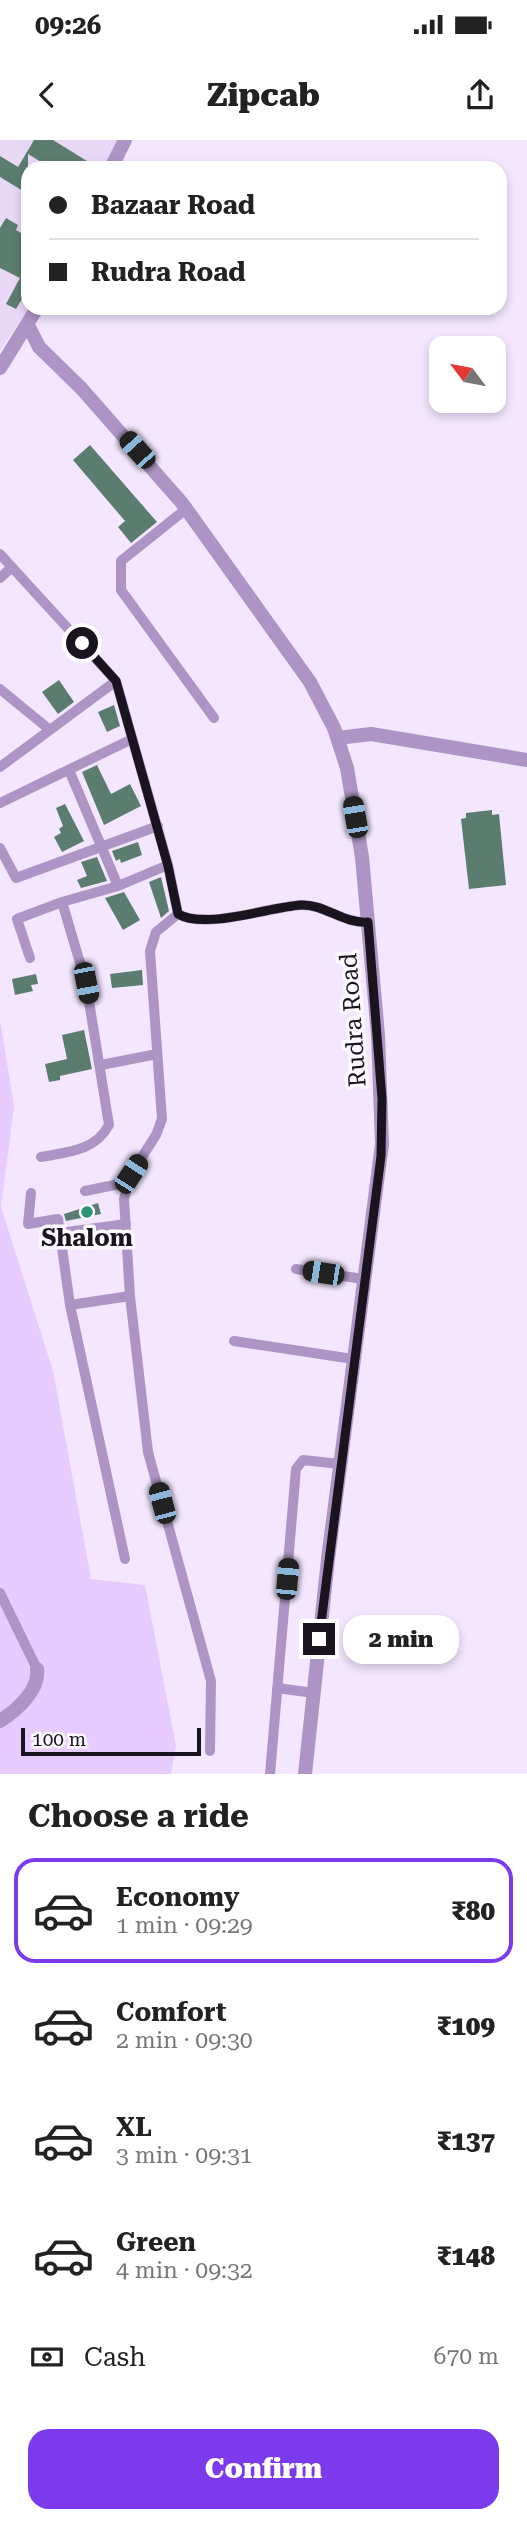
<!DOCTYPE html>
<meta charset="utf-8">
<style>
:root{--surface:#fff;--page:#f6f6f6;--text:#222;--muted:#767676;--line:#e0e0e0;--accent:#7c3aed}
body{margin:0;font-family:"Roboto Serif",serif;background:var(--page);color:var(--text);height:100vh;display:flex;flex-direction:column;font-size:26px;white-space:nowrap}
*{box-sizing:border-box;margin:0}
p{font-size:23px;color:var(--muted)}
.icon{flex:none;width:38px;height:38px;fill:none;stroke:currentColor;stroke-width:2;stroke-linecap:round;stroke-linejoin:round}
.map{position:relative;height:1634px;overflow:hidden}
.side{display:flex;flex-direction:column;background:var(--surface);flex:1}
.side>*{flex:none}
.guide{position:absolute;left:21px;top:21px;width:486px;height:154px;border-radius:21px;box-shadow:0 4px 10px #0003;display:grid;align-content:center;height:154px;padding:0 28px;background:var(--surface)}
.needle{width:46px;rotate:302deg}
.controls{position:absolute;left:429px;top:196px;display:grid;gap:14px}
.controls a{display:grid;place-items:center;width:77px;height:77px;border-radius:14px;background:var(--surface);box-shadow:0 4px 10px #0003;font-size:35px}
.scale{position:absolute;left:21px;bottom:18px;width:180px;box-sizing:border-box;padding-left:7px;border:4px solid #1a141e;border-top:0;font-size:19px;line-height:24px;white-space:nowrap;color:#1a141e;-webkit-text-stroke:5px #fbf8fe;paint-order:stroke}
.end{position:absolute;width:32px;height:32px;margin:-16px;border:9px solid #1a141e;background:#fff;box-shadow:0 0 0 4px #fff}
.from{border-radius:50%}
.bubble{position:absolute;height:49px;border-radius:21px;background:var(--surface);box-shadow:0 4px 10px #0003;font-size:23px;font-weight:800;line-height:49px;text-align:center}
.car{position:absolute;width:21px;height:42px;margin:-21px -10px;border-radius:9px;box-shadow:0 0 5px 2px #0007;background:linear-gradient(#222 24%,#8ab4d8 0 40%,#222 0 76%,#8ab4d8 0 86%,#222 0)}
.guide b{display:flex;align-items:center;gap:24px;height:66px;font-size:26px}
.guide b+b{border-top:2px solid var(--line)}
.guide i{width:18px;height:18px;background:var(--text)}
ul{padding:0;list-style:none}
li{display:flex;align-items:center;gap:21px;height:105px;margin:0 14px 10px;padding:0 14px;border:4px solid transparent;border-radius:21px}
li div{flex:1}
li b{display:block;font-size:26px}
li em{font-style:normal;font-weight:800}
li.selected{border-color:var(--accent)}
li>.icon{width:63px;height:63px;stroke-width:1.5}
h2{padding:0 28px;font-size:32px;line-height:84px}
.pay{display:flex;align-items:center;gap:18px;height:77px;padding:0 28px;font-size:26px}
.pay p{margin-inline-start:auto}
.button{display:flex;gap:14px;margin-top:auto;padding:14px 28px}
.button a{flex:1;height:80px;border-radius:21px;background:var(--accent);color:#fff;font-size:28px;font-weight:800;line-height:80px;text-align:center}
.status{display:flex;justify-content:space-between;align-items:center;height:49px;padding:0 35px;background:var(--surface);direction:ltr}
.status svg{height:19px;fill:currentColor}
header{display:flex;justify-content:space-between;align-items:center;height:91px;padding:0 28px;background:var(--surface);font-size:32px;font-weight:800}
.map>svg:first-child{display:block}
.built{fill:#e8d8f6}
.green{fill:#e7cbfe}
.building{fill:#5b7d6f}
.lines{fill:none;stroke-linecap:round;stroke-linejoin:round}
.minor{stroke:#ae94c4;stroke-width:10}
.tertiary{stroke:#ae94c4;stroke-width:14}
.route{stroke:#1a141e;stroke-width:9}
.poi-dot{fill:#2b9472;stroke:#fbf8fe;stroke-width:2.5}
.labels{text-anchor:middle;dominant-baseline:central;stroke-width:7;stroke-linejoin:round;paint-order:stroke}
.street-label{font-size:24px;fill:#1a141e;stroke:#fbf8fe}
.poi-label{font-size:24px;font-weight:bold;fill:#1a141e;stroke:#fbf8fe}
</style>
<div class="status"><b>09:26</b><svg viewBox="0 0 49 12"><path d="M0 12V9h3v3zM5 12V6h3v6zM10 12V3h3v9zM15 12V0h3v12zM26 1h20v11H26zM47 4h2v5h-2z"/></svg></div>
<header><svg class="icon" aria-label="back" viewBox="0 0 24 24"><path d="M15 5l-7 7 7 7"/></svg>Zipcab<svg class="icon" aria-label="share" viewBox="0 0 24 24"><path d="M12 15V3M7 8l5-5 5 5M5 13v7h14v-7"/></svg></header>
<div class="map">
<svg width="527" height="1634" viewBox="0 0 527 1634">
<rect width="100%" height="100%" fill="#f3e6fe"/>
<path class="built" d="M 0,0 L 129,0 L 114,28 L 28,28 L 28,168 L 0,211 Z"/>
<path class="green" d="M 0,880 L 14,966 L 1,1067 L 53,1231 L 91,1439 L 145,1445 L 176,1606 L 171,1634 L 0,1634 Z"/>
<path class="building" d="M 34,0 L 53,0 L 87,21 L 83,28 L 51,28 L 28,14 L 28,54 L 0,37 L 0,16 L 18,27 Z
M 6,78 L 18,85 L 16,90 L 28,97 L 28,149 L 16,169 L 6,164 L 20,138 L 0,128 L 0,88 Z
M 90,305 L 157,382 L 131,403 L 118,387 L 125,381 L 73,320 Z
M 59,540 L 74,562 L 58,574 L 42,552 Z
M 114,565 L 120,586 L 107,592 L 98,572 Z
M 97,625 L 111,654 L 130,644 L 141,666 L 104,685 L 82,632 Z
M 65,664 L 84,701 L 62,712 L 54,697 L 61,693 L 59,689 L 63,686 L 56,668 Z
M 492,670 L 492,675 L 499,674 L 506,745 L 469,749 L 461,679 L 466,678 L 466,673 Z
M 138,702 L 142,715 L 121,723 L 120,719 L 116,721 L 112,711 Z
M 97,717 L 107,741 L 81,748 L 77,740 L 87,736 L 81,722 Z
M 161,737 L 169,771 L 161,778 L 149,742 Z
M 124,752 L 140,780 L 123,790 L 105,758 Z
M 142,830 L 143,845 L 112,848 L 110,834 Z
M 36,834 L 38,844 L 31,845 L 33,851 L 15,855 L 12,839 Z
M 84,890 L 92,929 L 60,936 L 60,940 L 49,942 L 45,924 L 67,919 L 62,895 Z
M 98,1063 L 101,1074 L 66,1081 L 64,1074 Z"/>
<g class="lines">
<path class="minor" d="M 186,369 L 121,421 L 121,450 L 214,578
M 0,414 L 116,541 L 168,725 L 178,774
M 0,438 L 12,427
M 0,549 L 50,590
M 0,627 L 116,541
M 0,663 L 130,600
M 0,708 L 16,738 L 158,686
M 118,746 L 168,725
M 178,774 L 156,792 L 150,811 L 162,979 L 156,995 L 131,1034 L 124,1059 L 130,1156 L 148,1312 L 211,1541 L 210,1611
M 178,774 C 205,790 269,767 301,765 C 325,764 343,784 368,782
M 30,818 L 17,779 L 62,762
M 101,925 L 157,914
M 41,1017 C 68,1012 95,1011 109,985 L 86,843 L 62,762 L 118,746 L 69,630
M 85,1051 L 129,1042
M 31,1053 L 28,1084 L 58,1079 L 70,1165 L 125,1419
M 60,1093 L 126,1084
M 296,1129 L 363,1139
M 70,1165 L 130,1156
M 234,1201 L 353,1219
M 0,1453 L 37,1529
M 277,1548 L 314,1553
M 270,1634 L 296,1329 L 303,1320 L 340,1324"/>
<path class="tertiary" d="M 111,28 L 125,0
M 28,185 L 39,207 L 81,248 L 182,363 L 310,542 L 334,588 L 347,628 L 362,717 L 378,895 L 382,1004 L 328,1419 L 305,1634
M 0,228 L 37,168
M 338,598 L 371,594 L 527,620
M 0,1581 C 17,1570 40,1550 37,1529"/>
</g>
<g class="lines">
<path class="route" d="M 82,503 L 116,541 L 168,726 L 178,774 C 206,790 269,767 301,765 C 325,764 343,784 368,782 L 382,959 L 381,1016 L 319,1499"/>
</g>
<circle class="poi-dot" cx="87" cy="1072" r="7"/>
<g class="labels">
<g class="street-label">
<text transform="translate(353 880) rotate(-94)">Rudra Road</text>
</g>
<g class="poi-label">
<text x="87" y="1098">Shalom</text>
</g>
</g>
</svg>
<div class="controls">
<a><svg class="needle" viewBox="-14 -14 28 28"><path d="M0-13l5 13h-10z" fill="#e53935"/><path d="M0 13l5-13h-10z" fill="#767676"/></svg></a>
</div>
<div class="scale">100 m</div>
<i class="end from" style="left:82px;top:503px"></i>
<i class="end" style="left:319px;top:1499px"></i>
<div class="bubble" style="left:343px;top:1475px;width:116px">2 min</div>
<i class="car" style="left:137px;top:310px;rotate:318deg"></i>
<i class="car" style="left:355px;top:677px;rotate:350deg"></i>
<i class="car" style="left:86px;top:843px;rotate:169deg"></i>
<i class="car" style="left:131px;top:1034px;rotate:33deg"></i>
<i class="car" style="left:323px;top:1133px;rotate:279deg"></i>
<i class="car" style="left:162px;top:1363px;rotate:345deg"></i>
<i class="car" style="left:287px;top:1439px;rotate:5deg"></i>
<div class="guide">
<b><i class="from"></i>Bazaar Road</b>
<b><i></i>Rudra Road</b>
</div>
</div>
<section class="side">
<h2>Choose a ride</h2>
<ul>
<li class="selected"><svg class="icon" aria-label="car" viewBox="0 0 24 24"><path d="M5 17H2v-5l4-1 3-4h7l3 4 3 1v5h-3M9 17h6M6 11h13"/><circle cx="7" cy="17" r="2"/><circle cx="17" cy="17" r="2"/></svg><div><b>Economy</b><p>1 min · 09:29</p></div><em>₹80</em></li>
<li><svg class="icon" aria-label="car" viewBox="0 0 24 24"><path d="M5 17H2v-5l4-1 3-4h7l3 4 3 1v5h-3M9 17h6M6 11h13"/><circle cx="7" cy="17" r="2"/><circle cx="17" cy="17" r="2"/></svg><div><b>Comfort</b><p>2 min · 09:30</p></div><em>₹109</em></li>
<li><svg class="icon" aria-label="car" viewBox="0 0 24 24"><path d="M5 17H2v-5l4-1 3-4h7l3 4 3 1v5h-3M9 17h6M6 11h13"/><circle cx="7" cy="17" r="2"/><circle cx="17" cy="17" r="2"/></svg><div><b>XL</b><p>3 min · 09:31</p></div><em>₹137</em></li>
<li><svg class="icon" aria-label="car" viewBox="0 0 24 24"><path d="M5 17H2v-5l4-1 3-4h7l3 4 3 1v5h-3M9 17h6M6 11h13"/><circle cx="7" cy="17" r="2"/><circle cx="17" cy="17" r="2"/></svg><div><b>Green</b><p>4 min · 09:32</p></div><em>₹148</em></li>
</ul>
<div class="pay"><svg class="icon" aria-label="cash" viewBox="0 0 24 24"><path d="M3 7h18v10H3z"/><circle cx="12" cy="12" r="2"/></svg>Cash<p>670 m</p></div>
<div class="button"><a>Confirm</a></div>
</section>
